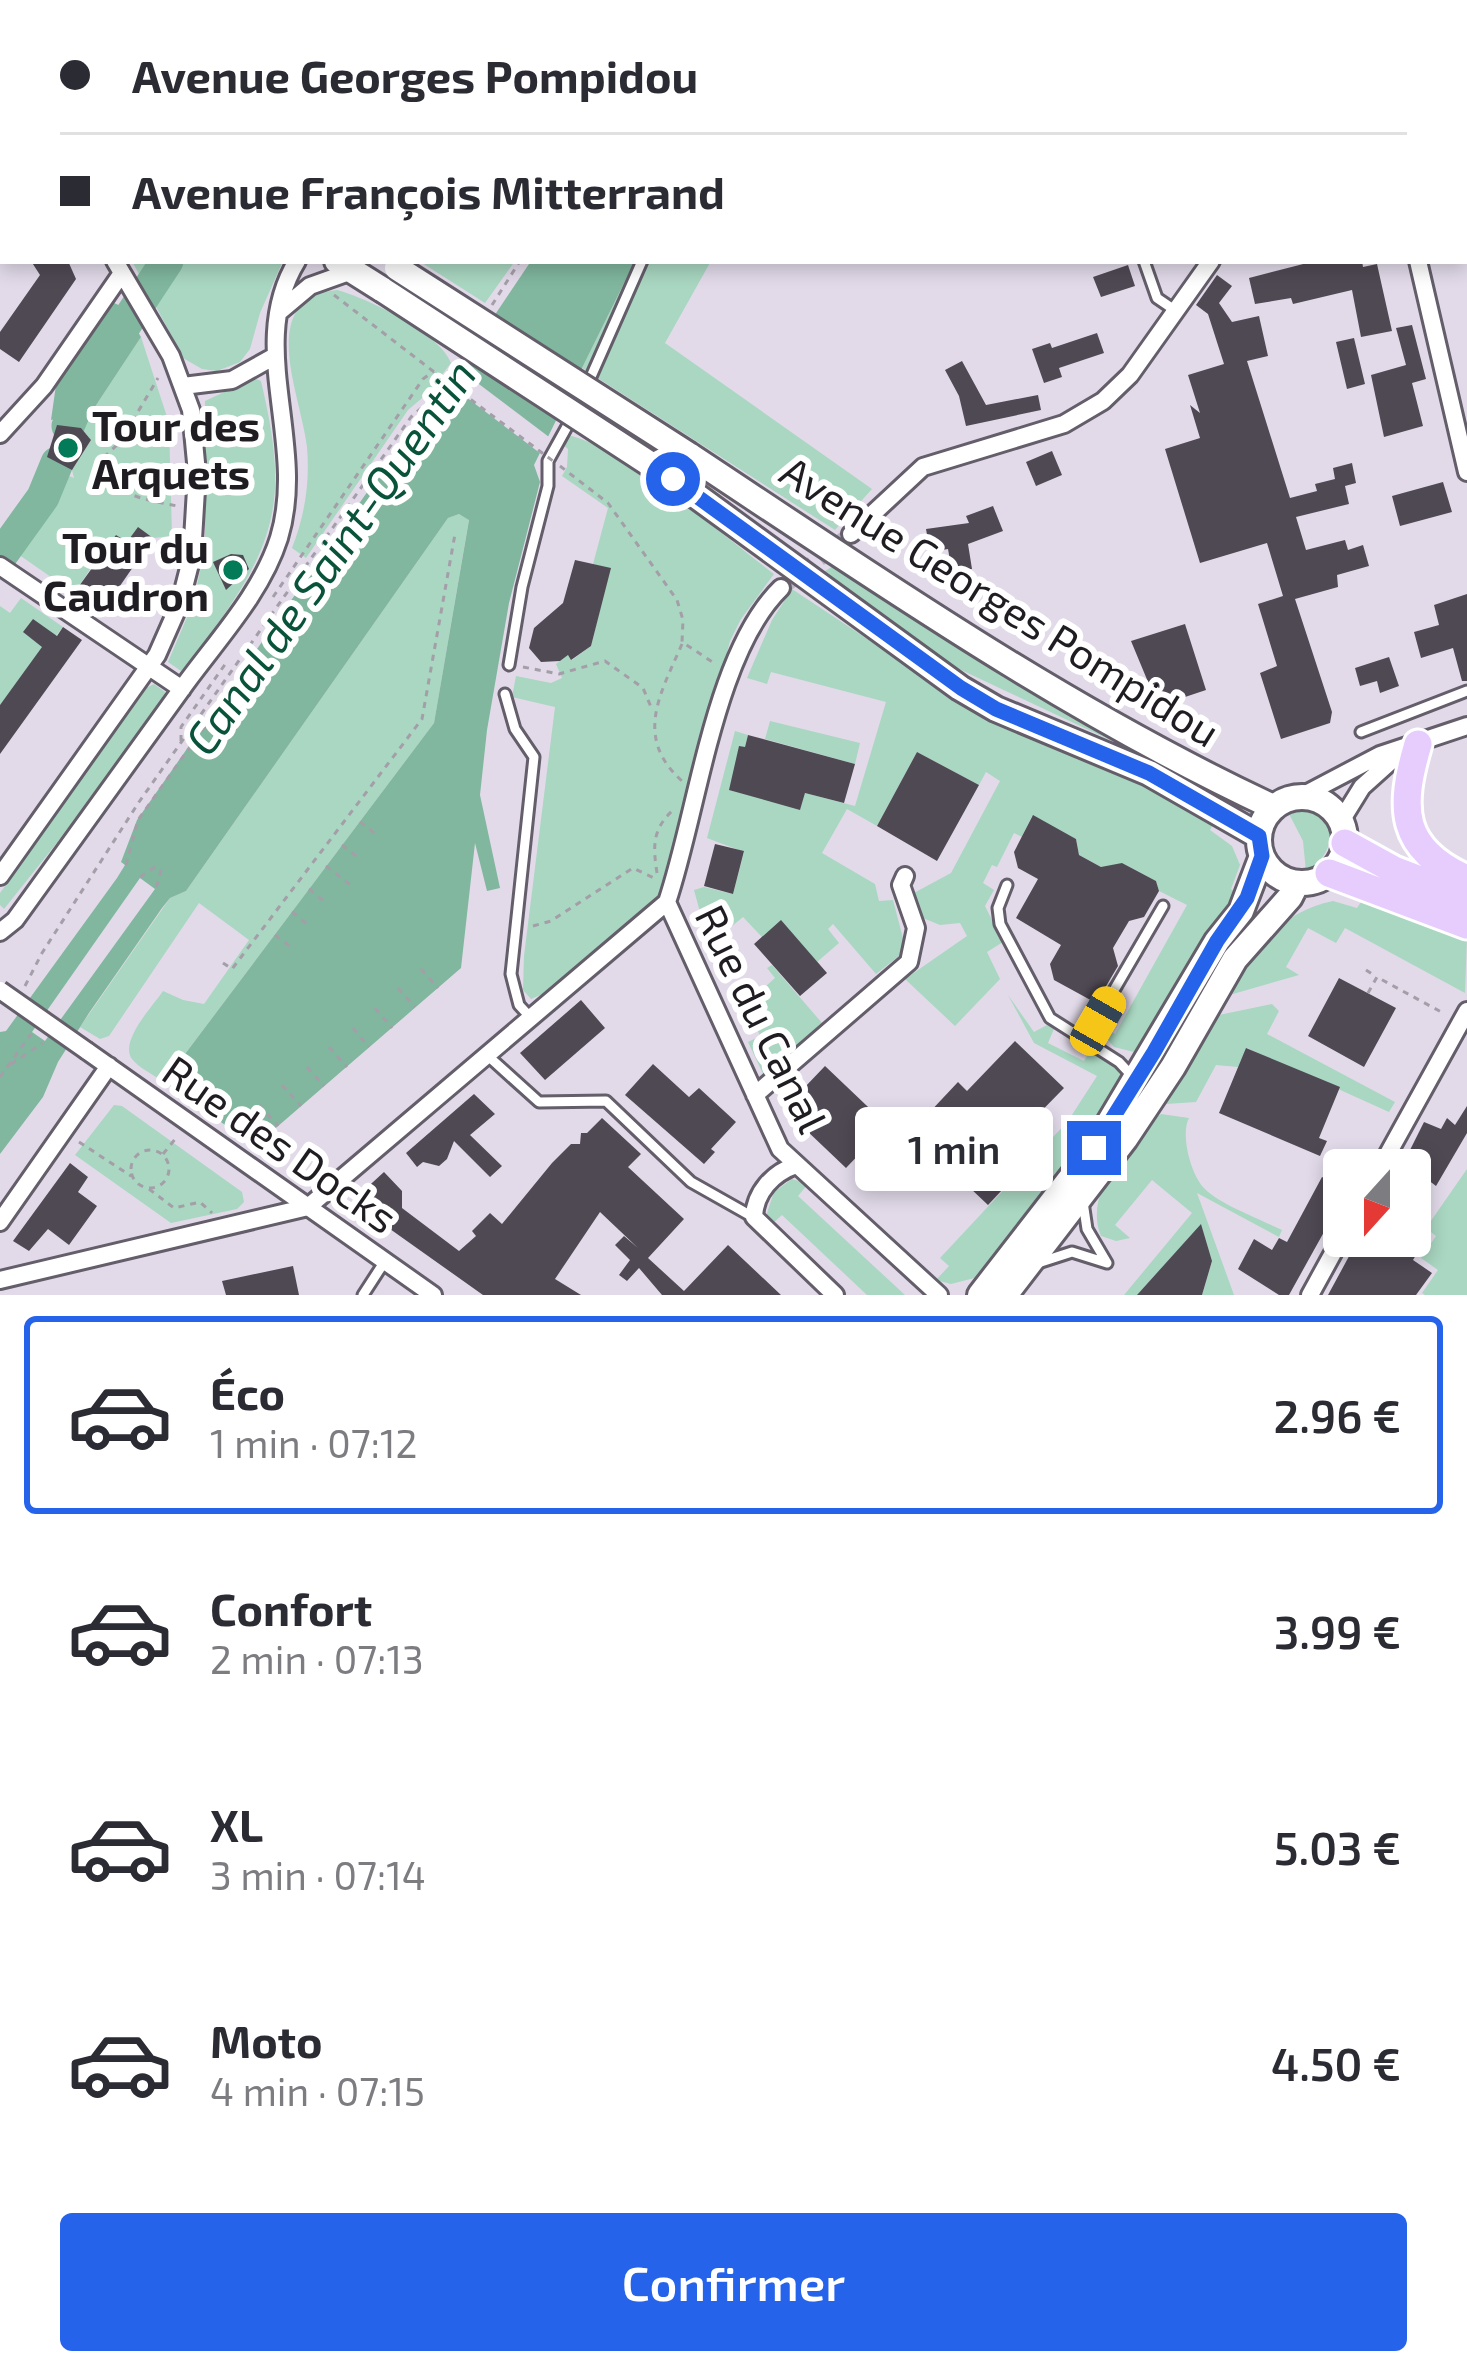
<!DOCTYPE html>
<html lang="fr">
<meta charset="utf-8">
<style>
:root{--surface:#fff;--page:#f7f7f7;--text:#2b2b33;--muted:#7c7c81;--line:#e1e1e2;--accent:#2563eb}
body{margin:0;font-family:"Exo 2",sans-serif;background:var(--page);color:var(--text);height:100vh;display:flex;flex-direction:column;font-size:45px;white-space:nowrap}
*{box-sizing:border-box;margin:0}
p{font-size:39px;color:var(--muted)}
.icon{flex:none;width:66px;height:66px;fill:none;stroke:currentColor;stroke-width:2;stroke-linecap:round;stroke-linejoin:round}
.map{position:relative;height:1295px;overflow:hidden}
.details{display:flex;flex-direction:column;background:var(--surface);flex:1}
.details>*{flex:none}
.top-card{position:absolute;left:0px;top:0px;width:1467px;height:264px;box-shadow:0 6px 18px #0003;display:grid;align-content:center;height:264px;padding:0 60px;background:var(--surface)}
.needle{width:78px;rotate:201deg}
.tools{position:absolute;left:1323px;top:1149px;display:grid;gap:24px}
.tools a{display:grid;place-items:center;width:108px;height:108px;border-radius:12px;background:var(--surface);box-shadow:0 6px 18px #0003;font-size:60px}
.end{position:absolute;width:54px;height:54px;margin:-27px;border:15px solid #2563eb;background:#fff;box-shadow:0 0 0 6px #fff}
.from{border-radius:50%}
.bubble{position:absolute;height:84px;border-radius:12px;background:var(--surface);box-shadow:0 6px 18px #0003;font-size:39px;font-weight:600;line-height:84px;text-align:center}
.car{position:absolute;width:36px;height:72px;margin:-36px -18px;border-radius:15px;box-shadow:0 0 9px 3px #0007;background:linear-gradient(#f5c518 24%,#345 0 40%,#f5c518 0 76%,#345 0 86%,#f5c518 0)}
.top-card b{display:flex;align-items:center;gap:42px;height:114px;font-size:45px}
.top-card b+b{border-top:3px solid var(--line)}
.top-card i{width:30px;height:30px;background:var(--text)}
ul{padding:21px 0 0;list-style:none}
li{display:flex;align-items:center;gap:36px;height:198px;margin:0 24px 18px;padding:0 36px;border:6px solid transparent;border-radius:12px}
li div{flex:1}
li b{display:block;font-size:45px}
li em{font-style:normal;font-weight:600}
li.current{border-color:var(--accent)}
li>.icon{width:108px;height:108px;stroke-width:1.5}
.primary-button{display:flex;gap:24px;margin-top:auto;padding:24px 60px}
.primary-button a{flex:1;height:138px;border-radius:12px;background:var(--accent);color:#fff;font-size:48px;font-weight:600;line-height:138px;text-align:center}
.map>svg:first-child{display:block}
.green{fill:#a9d7c1}
.water{fill:#80b79e;fill-rule:evenodd}
.pier{fill:#e2dae9}
.lines{fill:none;stroke-linecap:round;stroke-linejoin:round}
.river{stroke:#80b79e;stroke-width:33}
.building{fill:#4f4954}
.street-tunnel{stroke:#bbb4c1;stroke-width:16;stroke-dasharray:16 8;stroke-linecap:butt}
.lane-casing{stroke:#645d6a;stroke-width:15}
.street-casing{stroke:#645d6a;stroke-width:22}
.secondary-casing{stroke:#645d6a;stroke-width:30}
.primary-casing{stroke:#fff;stroke-width:33}
.path{stroke:#a49ea9;stroke-width:3;stroke-dasharray:6 6;stroke-linecap:butt}
.lane{stroke:#fff;stroke-width:9}
.street{stroke:#fff;stroke-width:16}
.secondary{stroke:#fff;stroke-width:24}
.primary{stroke:#e7ccfe;stroke-width:27}
.street-bridge-casing{stroke:#645d6a;stroke-width:22;stroke-linecap:butt}
.secondary-bridge-casing{stroke:#645d6a;stroke-width:30;stroke-linecap:butt}
.path-bridge{stroke:#a49ea9;stroke-width:3;stroke-dasharray:6 6;stroke-linecap:butt}
.street-bridge{stroke:#fff;stroke-width:16}
.secondary-bridge{stroke:#fff;stroke-width:24}
.route{stroke:#2563eb;stroke-width:15}
.poi-dot{fill:#037b58;stroke:#fff;stroke-width:4.5}
.labels{text-anchor:middle;dominant-baseline:central;stroke-width:12;stroke-linejoin:round;paint-order:stroke}
.poi-label{font-size:42px;font-weight:bold;fill:#201d22;stroke:#fff;text-anchor:start}
.street-label{font-size:42px;fill:#201d22;stroke:#fff}
.water-label{font-size:45px;font-style:italic;fill:#0a533b;stroke:#fff}
</style>
<div class="map">
<svg width="1467" height="1295" viewBox="0 0 1467 1295">
<rect width="100%" height="100%" fill="#e2dae9"/>
<path class="green" d="M 132,261 L 283,261 L 260,313 L 250,349 L 240,362 L 217,371 L 202,369 L 183,358 Z
M 419,261 L 515,261 L 485,303 Z
M 635,261 L 711,261 L 665,343 L 872,489 L 835,530 L 582,368 Z
M 337,290 C 367,298 440,333 451,363 L 428,393 L 408,410 L 306,558 L 292,548 C 305,515 310,482 307,447 C 301,394 255,299 337,290 Z
M 141,337 L 169,423 L 172,536 L 153,538 L 138,528 L 127,542 L 97,567 L 93,565 L 74,593 L 15,552 L 69,476 L 74,478 L 72,470 L 91,440 L 81,428 Z
M 254,378 L 261,381 C 285,484 283,531 221,619 C 208,636 196,656 181,671 L 168,662 L 193,603 L 205,549 L 205,401 Z
M 567,435 C 614,442 730,541 774,574 L 741,619 L 730,641 L 678,842 L 660,895 L 644,913 L 545,993 L 531,999 L 523,990 L 524,956 L 555,707 L 512,697 L 516,676 L 551,683 L 562,678 L 556,664 L 568,655 L 572,660 L 591,646 L 610,569 L 593,564 L 608,508 L 562,476 L 567,467 L 568,449 L 562,444 Z
M 459,514 L 469,519 L 434,723 L 164,1082 C 154,1075 139,1068 132,1059 C 119,1041 153,1006 163,991 L 183,1000 L 204,1004 L 249,940 L 199,903 L 109,1036 L 100,1039 L 80,1027 L 170,898 L 186,891 L 448,518 Z
M 836,564 L 1127,748 L 940,660 L 819,575 Z
M 792,589 L 938,686 L 1125,772 L 1213,824 L 1210,830 L 1232,846 L 1240,865 L 1231,889 L 1236,893 L 1138,1053 L 1114,1047 L 1103,1034 L 1104,1027 L 1115,1034 L 1187,905 L 1159,891 L 1156,881 L 1122,863 L 1105,869 L 1079,855 L 1076,839 L 1032,816 L 1022,837 L 1014,833 L 997,867 L 992,865 L 983,883 L 994,890 L 985,906 L 1003,942 L 987,952 L 1000,979 L 955,1026 L 905,979 L 967,936 L 960,923 L 940,925 L 918,916 L 913,904 L 917,901 L 912,894 L 951,873 L 1000,781 L 986,772 L 979,785 L 917,752 L 877,826 L 847,809 L 822,853 L 875,884 L 879,901 L 893,900 L 904,942 L 899,956 L 876,974 L 833,924 L 828,929 L 839,943 L 817,962 L 762,937 L 743,917 L 709,945 L 694,890 L 704,887 L 733,894 L 744,852 L 707,838 L 735,731 L 748,735 L 745,747 L 739,747 L 734,772 L 800,809 L 805,793 L 855,806 L 886,702 L 771,672 L 767,684 L 747,678 L 772,620 Z
M 21,598 L 63,627 L 0,705 L 0,606 L 10,613 Z
M 154,684 L 165,692 L 164,699 L 95,795 L 4,909 L 0,905 L 0,893 L 146,688 Z
M 770,721 L 860,743 L 855,764 L 765,739 Z
M 1304,809 C 1341,819 1335,855 1306,872 L 1303,841 L 1288,812 Z
M 1333,901 L 1357,908 L 1361,902 L 1467,937 L 1465,993 L 1345,928 L 1336,943 L 1308,928 L 1286,967 L 1299,975 L 1226,996 C 1252,950 1280,912 1333,901 Z
M 772,965 L 822,1023 L 764,1076 L 748,1042 L 760,1036 L 747,1004 L 735,1009 L 728,995 L 739,986 L 742,990 L 746,986 L 755,996 L 775,978 L 767,968 Z
M 1008,995 L 1034,1032 L 1047,1025 L 1054,1029 L 1048,1043 L 1084,1061 L 1090,1050 L 1117,1068 L 1122,1078 L 1068,1169 L 982,1276 L 951,1284 L 936,1280 L 949,1266 L 940,1258 L 1068,1121 L 1097,1076 L 1034,1043 Z
M 1272,1004 L 1279,1011 L 1267,1034 L 1395,1102 L 1389,1112 L 1247,1048 L 1238,1067 L 1216,1065 L 1196,1102 L 1166,1104 L 1214,1016 Z
M 114,1105 L 122,1106 L 242,1192 L 244,1202 L 237,1209 L 171,1223 L 75,1155 Z
M 1161,1114 L 1189,1118 C 1180,1134 1191,1176 1205,1189 C 1219,1204 1262,1220 1282,1230 L 1279,1237 L 1197,1193 L 1234,1295 L 1202,1295 L 1212,1261 L 1201,1225 L 1137,1295 L 1124,1295 L 1192,1213 L 1152,1180 L 1115,1225 L 1130,1238 L 1116,1241 L 1101,1236 C 1083,1195 1127,1137 1161,1114 Z
M 1467,1169 L 1467,1295 L 1425,1295 L 1422,1293 L 1438,1270 L 1421,1258 L 1436,1236 L 1426,1228 Z
M 792,1179 L 808,1184 L 798,1196 L 905,1295 L 867,1295 L 782,1215 L 771,1225 L 765,1219 L 774,1192 Z"/>
<path class="water" d="M 531,261 L 635,261 L 534,465 L 540,482 L 509,603 L 487,730 L 480,795 L 500,888 L 487,891 L 475,843 L 461,968 L 255,1146 L 164,1082 L 434,723 L 469,520 L 459,514 L 448,518 L 186,891 L 170,898 L 162,908 L 89,1013 L 58,1062 L 43,1097 L 0,1154 L 0,1032 L 6,1031 L 117,878 L 125,865 L 121,862 L 137,820 L 422,414 L 448,397 L 469,365 L 464,361 ZM 140,878 L 155,889 L 45,1041 L 32,1032 Z
M 114,303 L 123,307 L 141,337 L 81,428 L 61,425 L 58,418 L 51,420 L 56,385 Z"/>
<path class="pier" d="M 459,369 L 553,440 L 545,457 L 449,384 Z"/>
<g class="lines">
<path class="river" d="M 68,426 L 86,384 L 167,261
M 0,557 L 43,497 L 57,463"/>
</g>
<path class="building" d="M 31,261 L 68,261 L 76,279 L 19,362 L 0,349 L 0,332 L 40,275 Z
M 1315,261 L 1362,261 L 1363,267 L 1377,264 L 1392,331 L 1361,337 L 1352,290 L 1293,304 L 1291,298 L 1255,304 L 1249,278 Z
M 1128,265 L 1135,286 L 1101,297 L 1093,277 Z
M 1217,275 L 1232,286 L 1219,303 L 1232,322 L 1259,316 L 1268,356 L 1247,361 L 1290,498 L 1317,491 L 1315,484 L 1335,479 L 1333,468 L 1352,463 L 1356,483 L 1345,486 L 1349,504 L 1296,517 L 1306,550 L 1345,540 L 1348,550 L 1363,545 L 1369,566 L 1337,575 L 1338,587 L 1295,599 L 1332,712 L 1330,723 L 1281,739 L 1260,673 L 1277,666 L 1258,604 L 1283,596 L 1267,543 L 1200,563 L 1165,449 L 1200,438 L 1190,405 L 1200,413 L 1188,375 L 1224,364 L 1208,314 L 1196,305 Z
M 1412,325 L 1426,379 L 1412,383 L 1423,426 L 1384,437 L 1371,375 L 1406,365 L 1396,328 Z
M 1097,333 L 1104,353 L 1059,368 L 1062,377 L 1044,383 L 1032,349 L 1050,343 L 1052,348 Z
M 1354,338 L 1365,384 L 1347,389 L 1336,342 Z
M 962,361 L 986,405 L 1038,395 L 1041,410 L 966,426 L 959,396 L 945,370 Z
M 57,425 L 81,428 L 91,440 L 72,470 L 47,457 Z
M 1052,451 L 1062,475 L 1036,486 L 1026,462 Z
M 1443,482 L 1452,512 L 1400,526 L 1392,496 Z
M 993,506 L 1003,531 L 968,544 L 972,569 L 952,572 L 948,549 L 930,552 L 926,529 L 969,523 L 966,516 Z
M 138,527 L 153,538 L 102,612 L 74,593 L 116,535 L 127,542 Z
M 231,554 L 243,555 L 249,569 L 226,590 L 213,562 Z
M 575,560 L 611,568 L 591,646 L 571,660 L 568,655 L 560,661 L 541,662 L 529,648 L 534,628 L 563,603 Z
M 1467,594 L 1467,681 L 1462,681 L 1453,648 L 1421,658 L 1414,632 L 1439,625 L 1434,605 Z
M 33,619 L 57,636 L 63,627 L 82,640 L 0,754 L 0,705 L 42,647 L 23,632 Z
M 1185,624 L 1206,690 L 1158,706 L 1131,641 Z
M 1389,657 L 1399,686 L 1380,693 L 1377,681 L 1360,686 L 1355,668 Z
M 748,735 L 855,764 L 844,803 L 805,793 L 800,810 L 729,790 L 739,746 L 745,747 Z
M 917,752 L 979,785 L 937,861 L 877,826 Z
M 1033,815 L 1076,839 L 1079,855 L 1101,867 L 1122,863 L 1156,881 L 1159,891 L 1144,917 L 1129,921 L 1113,948 L 1118,966 L 1096,1003 L 1054,980 L 1050,964 L 1061,945 L 1016,918 L 1038,879 L 1018,868 L 1014,852 Z
M 715,844 L 744,851 L 733,894 L 704,886 Z
M 781,920 L 827,973 L 800,996 L 754,944 Z
M 1339,978 L 1396,1008 L 1364,1067 L 1308,1036 Z
M 581,1000 L 605,1028 L 545,1080 L 520,1053 Z
M 1015,1041 L 1064,1088 L 1016,1137 L 1035,1155 L 988,1205 L 911,1132 L 958,1082 L 967,1091 Z
M 1246,1048 L 1340,1087 L 1319,1138 L 1327,1141 L 1320,1156 L 1219,1113 Z
M 653,1064 L 689,1097 L 699,1088 L 736,1122 L 711,1149 L 715,1152 L 704,1164 L 625,1095 Z
M 825,1066 L 887,1125 L 846,1168 L 784,1109 Z
M 474,1094 L 495,1114 L 470,1135 L 502,1166 L 490,1177 L 454,1141 L 447,1159 L 439,1166 L 423,1162 L 417,1167 L 406,1153 Z
M 1467,1106 L 1467,1133 L 1436,1186 L 1419,1173 L 1410,1187 L 1410,1170 L 1400,1170 L 1424,1122 L 1441,1129 L 1447,1118 L 1455,1125 Z
M 602,1118 L 641,1154 L 628,1167 L 684,1219 L 648,1258 L 684,1291 L 728,1245 L 781,1295 L 662,1295 L 639,1268 L 627,1281 L 619,1275 L 630,1260 L 615,1245 L 624,1236 L 638,1248 L 600,1212 L 555,1279 L 581,1295 L 483,1295 L 359,1207 L 361,1193 L 384,1172 L 402,1191 L 402,1208 L 459,1251 L 476,1236 L 472,1231 L 490,1213 L 502,1224 L 552,1163 L 571,1144 L 580,1144 L 581,1133 L 587,1133 Z
M 70,1163 L 88,1177 L 78,1192 L 97,1206 L 69,1245 L 48,1229 L 29,1251 L 13,1241 Z
M 1322,1177 L 1344,1189 L 1344,1196 L 1289,1295 L 1279,1295 L 1238,1269 L 1254,1239 L 1272,1250 L 1279,1238 L 1287,1242 Z
M 1201,1224 L 1212,1261 L 1202,1295 L 1137,1295 Z
M 1360,1236 L 1415,1236 L 1423,1243 L 1413,1260 L 1432,1273 L 1416,1295 L 1328,1295 Z
M 293,1266 L 299,1295 L 226,1295 L 222,1281 Z"/>
<g class="lines">
<path class="street-tunnel" d="M 781,588 L 851,534"/>
<g class="lane-casing">
<path id="lane" d="M 1352,0 L 1353,3
M 815,3 L 817,0
M 1308,3 L 1309,0
M 1144,261 L 1157,298 L 1176,311
M 586,388 L 642,261
M 509,665 L 522,587 L 548,486 L 548,461 L 574,414
M 505,694 L 515,729 L 534,757 L 511,974 L 519,1005 L 532,1019
M 1361,732 L 1467,691
M 1007,885 L 998,908 L 1000,924 L 1050,1018 L 1119,1062 L 1133,1077
M 1085,1040 L 1163,906
M 488,1056 L 539,1102 L 606,1101 L 691,1182 L 753,1217
M 1083,1202 L 1087,1229 L 1107,1263
M 1041,1262 L 1072,1252 L 1107,1263
M 363,1295 L 385,1261"/>
</g>
<g class="street-casing">
<path id="street" d="M 681,3 L 684,0
M 0,75 L 3,80
M 1418,261 L 1467,472
M 279,312 L 310,286 L 352,271
M 183,386 L 232,380 L 275,356
M 0,434 L 44,386 L 122,273
M 851,534 L 923,467 L 1064,424 L 1103,401 L 1130,375 L 1211,261
M 0,566 L 182,689
M 1302,796 L 1380,755 L 1467,726
M 1341,821 L 1362,787 L 1401,752
M 0,876 L 157,655 L 180,603 L 192,556 L 197,473 L 191,410 L 171,356 L 115,261
M 667,902 L 780,1149 L 939,1295
M 667,902 C 698,811 714,653 781,588
M 0,932 L 15,920 C 72,841 129,762 186,683 C 219,638 262,592 279,538 C 308,443 245,346 297,261
M 87,1051 L 433,1295
M 755,1095 L 909,962 L 916,928 L 901,885 L 905,876
M 796,1165 C 773,1173 755,1192 754,1217 L 835,1295
M 1379,1170 L 1467,1011
M 0,1222 L 109,1066
M 0,1280 L 308,1207 L 667,902
M 1310,1295 L 1344,1233"/>
</g>
<g class="secondary-casing">
<path id="secondary" d="M 27,0 L 29,3
M 0,33 L 3,35
M 337,261 L 383,290
M 689,455 C 878,580 1067,711 1273,807
M 673,479 L 960,688 L 996,709 L 1149,773 L 1259,836
M1259 840a43 43 0 1 1 86 0a43 43 0 1 1-86 0Z
M 980,1295 L 1094,1148 L 1217,941 L 1241,911 L 1262,856
M 1005,1295 L 1125,1139 L 1173,1067 L 1235,959 L 1290,897 L 1297,883"/>
</g>
<g class="primary-casing">
<path id="primary" d="M 1418,744 C 1399,808 1399,849 1467,879
M 1345,843 L 1394,870 L 1467,898
M 1329,873 L 1467,925"/>
</g>
<path class="path" d="M 234,0 L 235,3
M 360,3 L 362,0
M 334,295 L 442,378
M 492,305 L 520,261
M 120,442 L 158,378
M 176,444 L 119,443 L 102,459 C 109,497 146,499 177,506
M 560,466 L 608,503 L 677,600 L 683,620 L 682,642 L 714,663
M 273,597 L 423,379 L 434,371
M 682,644 C 661,693 633,737 682,781
M 523,667 L 559,674 L 605,661 L 643,688 L 651,707
M 181,741 L 181,727 L 226,663
M 360,822 L 377,835
M 342,845 L 359,858
M 126,865 L 138,820 L 225,698 L 229,686
M 326,866 L 353,887
M 657,873 C 653,847 652,830 672,811
M 140,877 L 155,867 L 161,871 L 156,888
M 309,889 L 326,903
M 292,912 L 308,925
M 533,926 L 551,921 L 633,868 L 654,878
M 275,935 L 291,947
M 223,963 L 232,969 L 422,719 L 455,534
M 421,969 L 438,988
M 1366,970 L 1375,976
M 25,986 L 42,953 L 139,802 L 411,417 L 441,391 L 459,366
M 398,988 L 415,1007
M 1368,993 L 1377,977 L 1443,1013
M 375,1008 L 392,1028
M 353,1028 L 369,1047
M 329,1047 L 347,1067
M 11,1064 L 43,1043
M 307,1067 L 324,1086
M 0,1077 L 31,1034
M 282,1085 L 301,1106
M 259,1105 L 278,1126
M 79,1142 L 131,1176
M131 1169a19 19 0 1 1 38 0a19 19 0 1 1-38 0Z
M 163,1154 L 176,1138
M 149,1189 L 174,1208 L 200,1202 L 212,1213"/>
<use href="#lane" class="lane"/>
<use href="#street" class="street"/>
<use href="#secondary" class="secondary"/>
<use href="#primary" class="primary"/>
<g class="street-bridge-casing">
<path id="street-bridge" d="M 0,990 L 87,1051"/>
</g>
<g class="secondary-bridge-casing">
<path id="secondary-bridge" d="M 397,268 L 689,455
M 383,290 L 673,479"/>
</g>
<path class="path-bridge" d="M 442,378 L 557,464"/>
<use href="#street-bridge" class="street-bridge"/>
<use href="#secondary-bridge" class="secondary-bridge"/>
</g>
<g class="lines">
<path class="route" d="M 673,479 L 961,688 L 996,709 L 1149,773 L 1259,836 L 1262,856 L 1247,898 L 1217,941 L 1154,1052 L 1094,1148"/>
</g>
<g class="poi-dot">
<circle cx="68" cy="448" r="12"/>
<circle cx="233" cy="570" r="12"/>
</g>
<g class="labels">
<g class="poi-label">
<text x="92" y="424">Tour des<tspan x="92" dy="48">Arquets</tspan></text>
<text x="209" y="546" text-anchor="end">Tour du<tspan x="209" dy="48">Caudron</tspan></text>
</g>
<g class="street-label">
<text transform="translate(1001 600) rotate(32)">Avenue Georges Pompidou</text>
<text transform="translate(763 1018) rotate(64)">Rue du Canal</text>
<text transform="translate(281 1143) rotate(35)">Rue des Docks</text>
</g>
<g class="water-label">
<text transform="translate(329 556) rotate(-55)">Canal de Saint-Quentin</text>
</g>
</g>
</svg>
<div class="tools">
<a><svg class="needle" viewBox="-14 -14 28 28"><path d="M0-13l5 13h-10z" fill="#e53935"/><path d="M0 13l5-13h-10z" fill="#7c7c81"/></svg></a>
</div>
<i class="end from" style="left:673px;top:479px"></i>
<i class="end" style="left:1094px;top:1148px"></i>
<div class="bubble" style="left:855px;top:1107px;width:198px">1 min</div>
<i class="car" style="left:1098px;top:1021px;rotate:30deg"></i>
<div class="top-card">
<b><i class="from"></i>Avenue Georges Pompidou</b>
<b><i></i>Avenue François Mitterrand</b>
</div>
</div>
<section class="details">
<ul>
<li class="current"><svg class="icon" aria-label="car" viewBox="0 0 24 24"><path d="M5 17H2v-5l4-1 3-4h7l3 4 3 1v5h-3M9 17h6M6 11h13"/><circle cx="7" cy="17" r="2"/><circle cx="17" cy="17" r="2"/></svg><div><b>Éco</b><p>1 min · 07:12</p></div><em>2.96 €</em></li>
<li><svg class="icon" aria-label="car" viewBox="0 0 24 24"><path d="M5 17H2v-5l4-1 3-4h7l3 4 3 1v5h-3M9 17h6M6 11h13"/><circle cx="7" cy="17" r="2"/><circle cx="17" cy="17" r="2"/></svg><div><b>Confort</b><p>2 min · 07:13</p></div><em>3.99 €</em></li>
<li><svg class="icon" aria-label="car" viewBox="0 0 24 24"><path d="M5 17H2v-5l4-1 3-4h7l3 4 3 1v5h-3M9 17h6M6 11h13"/><circle cx="7" cy="17" r="2"/><circle cx="17" cy="17" r="2"/></svg><div><b>XL</b><p>3 min · 07:14</p></div><em>5.03 €</em></li>
<li><svg class="icon" aria-label="car" viewBox="0 0 24 24"><path d="M5 17H2v-5l4-1 3-4h7l3 4 3 1v5h-3M9 17h6M6 11h13"/><circle cx="7" cy="17" r="2"/><circle cx="17" cy="17" r="2"/></svg><div><b>Moto</b><p>4 min · 07:15</p></div><em>4.50 €</em></li>
</ul>
<div class="primary-button"><a>Confirmer</a></div>
</section>
